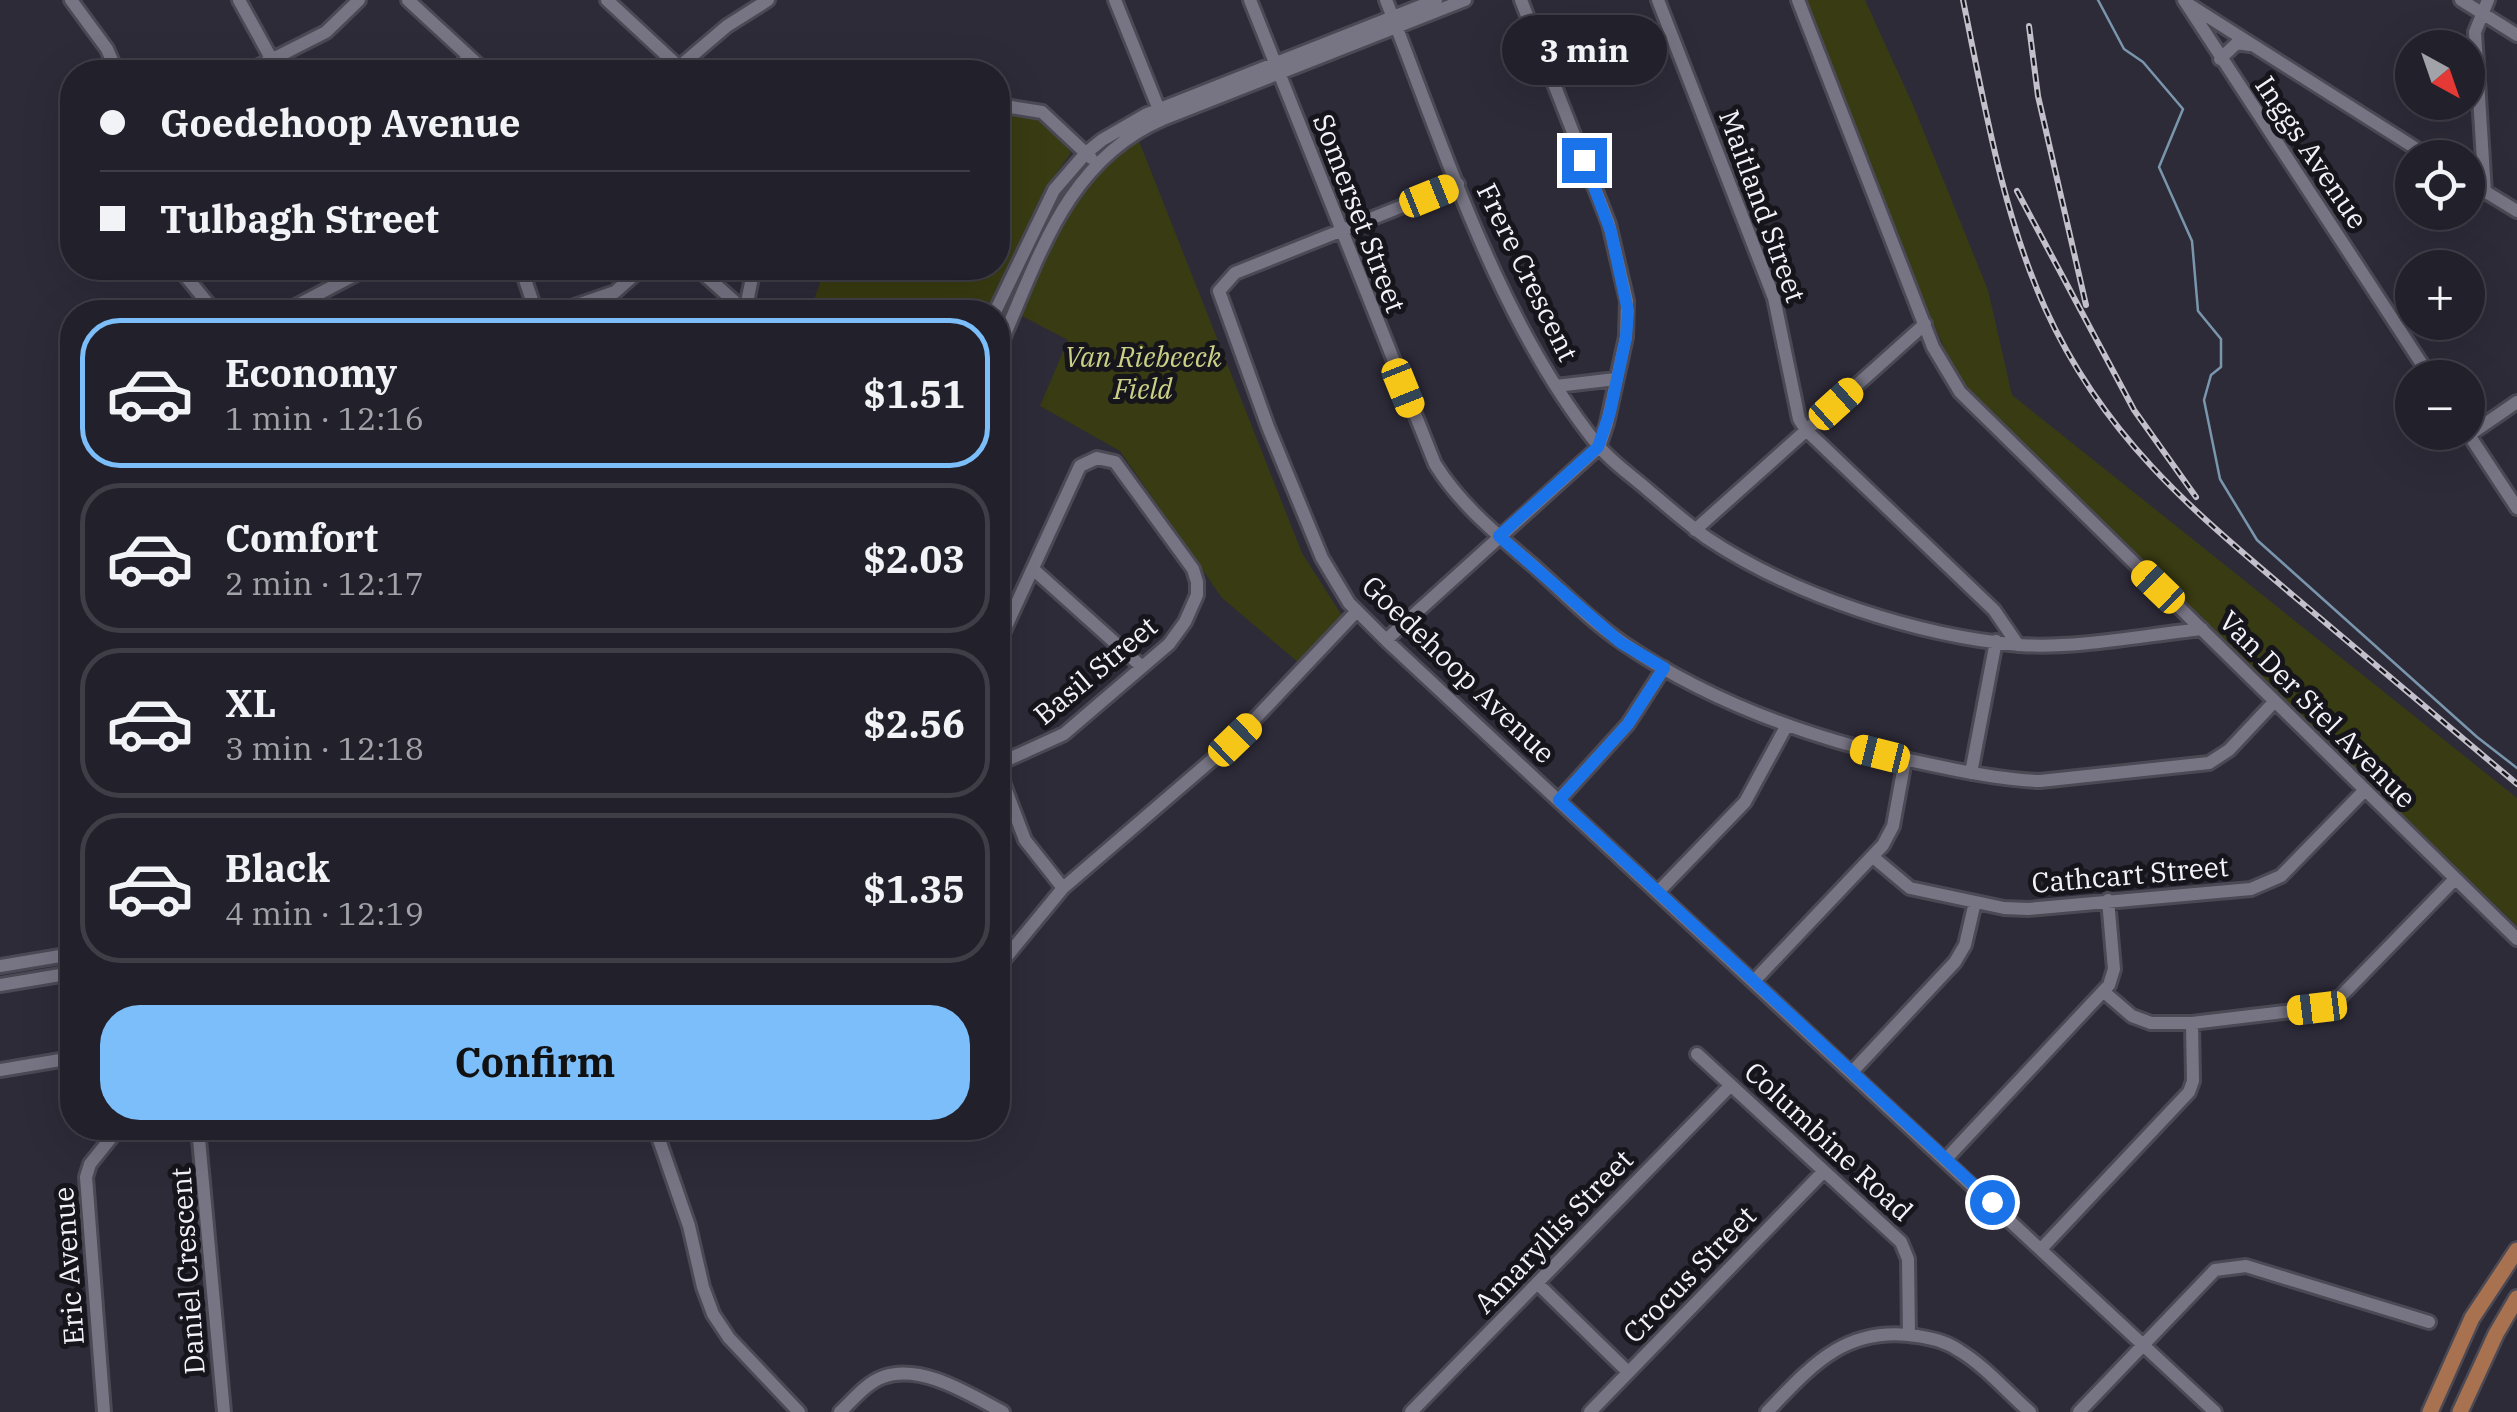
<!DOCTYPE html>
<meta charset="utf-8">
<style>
:root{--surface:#22202b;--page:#2a2833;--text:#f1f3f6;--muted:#a2a3a9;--line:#3f3e47;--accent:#7cbef9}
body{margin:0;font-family:"IBM Plex Serif",serif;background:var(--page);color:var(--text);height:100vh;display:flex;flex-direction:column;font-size:38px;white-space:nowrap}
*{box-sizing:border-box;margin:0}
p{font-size:32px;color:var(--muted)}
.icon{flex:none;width:55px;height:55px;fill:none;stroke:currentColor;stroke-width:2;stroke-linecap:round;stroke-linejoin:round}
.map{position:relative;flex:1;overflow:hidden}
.details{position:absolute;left:60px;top:300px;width:950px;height:840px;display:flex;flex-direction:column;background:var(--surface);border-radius:40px;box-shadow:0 10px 40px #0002,0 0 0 2px var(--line)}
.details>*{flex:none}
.banner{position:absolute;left:60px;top:60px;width:950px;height:220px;border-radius:40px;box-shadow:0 10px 40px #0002,0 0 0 2px var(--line);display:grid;align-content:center;height:220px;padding:0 40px;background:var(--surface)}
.needle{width:65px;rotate:140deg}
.buttons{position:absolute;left:2395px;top:30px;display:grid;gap:20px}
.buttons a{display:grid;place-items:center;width:90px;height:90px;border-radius:50%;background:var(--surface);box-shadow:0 10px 40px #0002,0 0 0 2px var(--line);font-size:50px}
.end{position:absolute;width:45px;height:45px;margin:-22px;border:12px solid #1a73e8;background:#fff;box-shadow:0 0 0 5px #fff}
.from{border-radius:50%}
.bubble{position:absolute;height:70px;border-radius:35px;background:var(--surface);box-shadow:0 10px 40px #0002,0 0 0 2px var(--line);font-size:32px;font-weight:700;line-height:70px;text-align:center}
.car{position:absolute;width:30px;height:60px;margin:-30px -15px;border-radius:12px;box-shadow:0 0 8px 2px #0007;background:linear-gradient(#f5c518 24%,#345 0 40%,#f5c518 0 76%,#345 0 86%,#f5c518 0)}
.banner b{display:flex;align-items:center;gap:35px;height:95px;font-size:38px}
.banner b+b{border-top:2px solid var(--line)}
.banner i{width:25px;height:25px;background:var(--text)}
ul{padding:18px 0 0;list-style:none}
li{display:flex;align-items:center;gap:30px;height:150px;margin:0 20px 15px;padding:0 20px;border:5px solid var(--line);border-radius:40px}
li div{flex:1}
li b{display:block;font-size:38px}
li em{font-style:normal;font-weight:700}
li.current{border-color:var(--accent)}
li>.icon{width:90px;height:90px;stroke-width:1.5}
.primary-button{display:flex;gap:20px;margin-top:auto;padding:20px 40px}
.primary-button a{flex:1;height:115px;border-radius:40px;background:var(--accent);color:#111;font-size:40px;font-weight:700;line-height:115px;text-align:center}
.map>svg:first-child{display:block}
.green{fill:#393b12}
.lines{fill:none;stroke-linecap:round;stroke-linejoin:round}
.stream{stroke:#7996ad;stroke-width:2.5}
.minor-casing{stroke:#4b4954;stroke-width:18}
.major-casing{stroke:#4b4954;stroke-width:20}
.minor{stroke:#777484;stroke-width:12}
.major{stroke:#a8714f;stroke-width:15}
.rail-casing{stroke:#c3c0cb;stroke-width:6}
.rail{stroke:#16151b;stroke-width:2.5;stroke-dasharray:8;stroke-linecap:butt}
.route{stroke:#1a73e8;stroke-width:12}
.labels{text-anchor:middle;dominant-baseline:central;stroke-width:10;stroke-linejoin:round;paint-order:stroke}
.street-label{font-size:28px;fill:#f3f1fa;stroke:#16151b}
.park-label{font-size:28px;font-style:italic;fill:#cbd086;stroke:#16151b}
</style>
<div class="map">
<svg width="2517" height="1412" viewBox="0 0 2517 1412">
<rect width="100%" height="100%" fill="#2e2b39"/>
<path class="green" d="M 1798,0 L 1865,0 L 1913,105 L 1988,290 L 2012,395 L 2517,798 L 2517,926 L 2021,445 L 1957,377 L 1859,154 Z
M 998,112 C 1035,115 1052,118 1071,153 L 1044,190 L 987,312 L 810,312 L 825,268 L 998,268 Z
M 1139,141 L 1302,553 L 1343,617 L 1299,663 L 1222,598 L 1120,451 L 1040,406 L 1068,340 L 1020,315 L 1075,199 L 1100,169 Z"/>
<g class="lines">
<path class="stream" d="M 2098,0 L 2124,49 L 2143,62 L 2183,109 L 2159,167 L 2192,241 L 2198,311 L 2221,339 L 2221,367 L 2211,375 L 2204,400 L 2220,479 L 2257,540 L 2477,737 L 2517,768"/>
<g class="minor-casing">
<path id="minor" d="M 71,0 L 107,49 L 117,72
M 239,0 L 272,60
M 408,0 L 486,72
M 607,0 L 679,67
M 1115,0 L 1162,117
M 1250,0 L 1435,464 C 1461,506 1499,536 1536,568 C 1564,593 1592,622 1623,643 C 1718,708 1830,745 1942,767 C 1975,774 2007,780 2040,781 L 2209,763 L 2229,750 L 2275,701
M 1386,0 C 1443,145 1499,323 1597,444 C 1611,462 1631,475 1648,490 C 1667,506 1686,523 1707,538 C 1792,595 1918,636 2020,645 C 2077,649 2145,635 2202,629
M 1658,0 L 1774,298 L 1799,419 L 1806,430 L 1994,610 L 2018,645
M 1798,0 L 1933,347 L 1960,392 L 2517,939
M 2184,0 L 2431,378
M 2461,0 L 2517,35
M 2188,4 L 2431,158
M 2220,59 L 2237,43 L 2250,45
M 247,72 L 326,32 L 359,0
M 454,72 L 469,57
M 673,72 L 727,26 L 768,0
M 998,105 L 1042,112 L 1091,158
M 2468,181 L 2517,211
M 1458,184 L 1235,273 L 1219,291 L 1268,427 L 1322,558 L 1349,603 L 1386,640 L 2215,1412
M 2485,193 L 2475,32 L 2488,0
M 179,268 L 215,312
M 521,268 L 536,312
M 697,268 L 745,311
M 284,312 L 368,268
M 557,312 L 615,292 L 642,268
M 745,312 L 754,268
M 995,312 L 1054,190 L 1086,153 L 1102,140 L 1147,114 L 1436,0
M 998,350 C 1038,261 1065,161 1163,119 L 1465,0
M 1556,386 L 1616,379
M 2467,432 L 2517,508
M 2469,435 L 2517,402
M 1695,530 L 1925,324
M 1033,569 L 1142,667
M 1386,640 L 1599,447 L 1607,423 L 1626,337 L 1627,301 L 1609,224 L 1521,0
M 998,644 L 1080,466 L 1097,458 L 1115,462 L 1193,569 L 1197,582 L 1197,595 L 1185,622 L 1169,644 L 1064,734 L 998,764
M 998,769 L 1025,840 L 1063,888
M 1971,773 L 1996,641
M 1559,800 L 1628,724 L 1664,668
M 1873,857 L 1910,888 L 2004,908 L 2028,909 L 2251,889 L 2281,876 L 2365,790
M 1658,892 L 1745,802 L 1787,725
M 0,966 L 72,954
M 998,967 L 1063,888 L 1235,740 L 1356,612
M 1754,981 L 1883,845 L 1893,826 L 1905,760
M 0,985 L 72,973
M 2104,992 L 2132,1016 L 2151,1023 L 2192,1023 L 2317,1008 L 2341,996 L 2455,879
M 1697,1054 L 1901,1242 L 1908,1259 L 1909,1335
M 0,1070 L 72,1058
M 1852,1072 L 1955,962 L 1965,945 L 1975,902
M 198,1128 L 224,1412
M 655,1128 L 689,1226 L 703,1287 L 713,1314 L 729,1338 L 799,1412
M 1946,1159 L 2109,985 L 2114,969 L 2108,900
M 2042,1248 L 2189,1092 L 2193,1081 L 2192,1023
M 1537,1283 L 1628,1372
M 104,1412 L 86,1177 L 90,1164 L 119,1128
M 840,1412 C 853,1400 866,1383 883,1377 C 922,1363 970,1395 1003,1412
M 1411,1412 L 1731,1085
M 1590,1412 L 1824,1171
M 1767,1412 C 1812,1365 1846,1325 1917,1336 C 1933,1339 1946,1341 1960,1351 C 1986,1367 2007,1392 2030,1412
M 2079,1412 L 2215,1270 L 2246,1266 L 2429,1322"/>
</g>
<g class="major-casing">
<path id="major" d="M 2430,1412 L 2472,1318 L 2517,1250
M 2460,1412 L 2496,1334 L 2517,1298"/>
</g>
<use href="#minor" class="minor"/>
<use href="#major" class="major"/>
<g class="rail-casing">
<path id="rail" d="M 1963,0 C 1984,102 2002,212 2045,308 C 2106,442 2199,516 2308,608 C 2377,666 2447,725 2517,784
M 2029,26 L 2038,96 L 2086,305
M 2017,191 L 2134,410 L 2196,497"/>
</g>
<use href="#rail" class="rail"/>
</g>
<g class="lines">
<path class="route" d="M 1584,160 L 1611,232 L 1628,311 L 1626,337 L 1610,412 L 1598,447 L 1499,536 L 1620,642 L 1664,668 L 1628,724 L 1559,800 L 1992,1202"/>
</g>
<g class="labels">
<g class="street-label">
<text transform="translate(2312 152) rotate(56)">Inggs Avenue</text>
<text transform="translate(1763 206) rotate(70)">Maitland Street</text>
<text transform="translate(1360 213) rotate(69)">Somerset Street</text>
<text transform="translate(1528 272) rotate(64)">Frere Crescent</text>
<text transform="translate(1459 669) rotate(44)">Goedehoop Avenue</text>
<text transform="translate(1095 670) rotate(-40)">Basil Street</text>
<text transform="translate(2318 709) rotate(45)">Van Der Stel Avenue</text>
<text transform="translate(2130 874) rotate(-5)">Cathcart Street</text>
<text transform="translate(1829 1141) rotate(43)">Columbine Road</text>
<text transform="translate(1553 1231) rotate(-46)">Amaryllis Street</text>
<text transform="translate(68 1266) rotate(-94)">Eric Avenue</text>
<text transform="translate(187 1271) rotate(-94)">Daniel Crescent</text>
<text transform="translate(1689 1274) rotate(-46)">Crocus Street</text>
</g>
<g class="park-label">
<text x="1143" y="356">Van Riebeeck<tspan x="1143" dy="32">Field</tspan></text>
</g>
</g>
</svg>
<div class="buttons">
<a><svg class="needle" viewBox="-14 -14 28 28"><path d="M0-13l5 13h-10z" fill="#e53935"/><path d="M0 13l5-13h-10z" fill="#a2a3a9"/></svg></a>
<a><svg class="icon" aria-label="locate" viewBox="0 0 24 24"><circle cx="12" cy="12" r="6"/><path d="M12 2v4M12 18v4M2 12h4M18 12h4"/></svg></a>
<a>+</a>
<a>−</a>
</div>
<i class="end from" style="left:1992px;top:1202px"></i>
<i class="end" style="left:1584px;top:160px"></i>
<div class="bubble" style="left:1502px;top:15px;width:165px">3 min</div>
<i class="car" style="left:1429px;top:196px;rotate:68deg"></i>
<i class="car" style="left:1403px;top:388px;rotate:158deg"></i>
<i class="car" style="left:1836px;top:404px;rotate:48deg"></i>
<i class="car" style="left:2158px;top:587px;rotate:314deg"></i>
<i class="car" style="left:1235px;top:740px;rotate:46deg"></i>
<i class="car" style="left:1880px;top:754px;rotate:284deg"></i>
<i class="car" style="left:2317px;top:1008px;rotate:263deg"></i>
<div class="banner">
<b><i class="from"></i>Goedehoop Avenue</b>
<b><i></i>Tulbagh Street</b>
</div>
<section class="details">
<ul>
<li class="current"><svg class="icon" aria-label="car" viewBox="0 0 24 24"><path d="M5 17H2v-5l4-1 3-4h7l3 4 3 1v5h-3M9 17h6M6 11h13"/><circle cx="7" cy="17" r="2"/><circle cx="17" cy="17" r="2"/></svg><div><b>Economy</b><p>1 min · 12:16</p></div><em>$1.51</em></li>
<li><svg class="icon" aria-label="car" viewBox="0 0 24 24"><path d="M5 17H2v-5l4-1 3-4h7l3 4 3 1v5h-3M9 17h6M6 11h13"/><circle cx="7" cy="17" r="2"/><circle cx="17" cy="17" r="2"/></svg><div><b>Comfort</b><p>2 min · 12:17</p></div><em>$2.03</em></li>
<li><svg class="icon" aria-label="car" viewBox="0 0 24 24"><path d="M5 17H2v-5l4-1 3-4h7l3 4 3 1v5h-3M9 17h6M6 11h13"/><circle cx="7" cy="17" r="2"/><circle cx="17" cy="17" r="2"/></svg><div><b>XL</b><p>3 min · 12:18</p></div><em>$2.56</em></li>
<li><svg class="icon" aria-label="car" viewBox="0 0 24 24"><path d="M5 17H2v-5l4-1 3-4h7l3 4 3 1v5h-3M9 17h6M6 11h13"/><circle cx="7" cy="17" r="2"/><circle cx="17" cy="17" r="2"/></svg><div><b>Black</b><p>4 min · 12:19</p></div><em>$1.35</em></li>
</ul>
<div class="primary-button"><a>Confirm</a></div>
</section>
</div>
